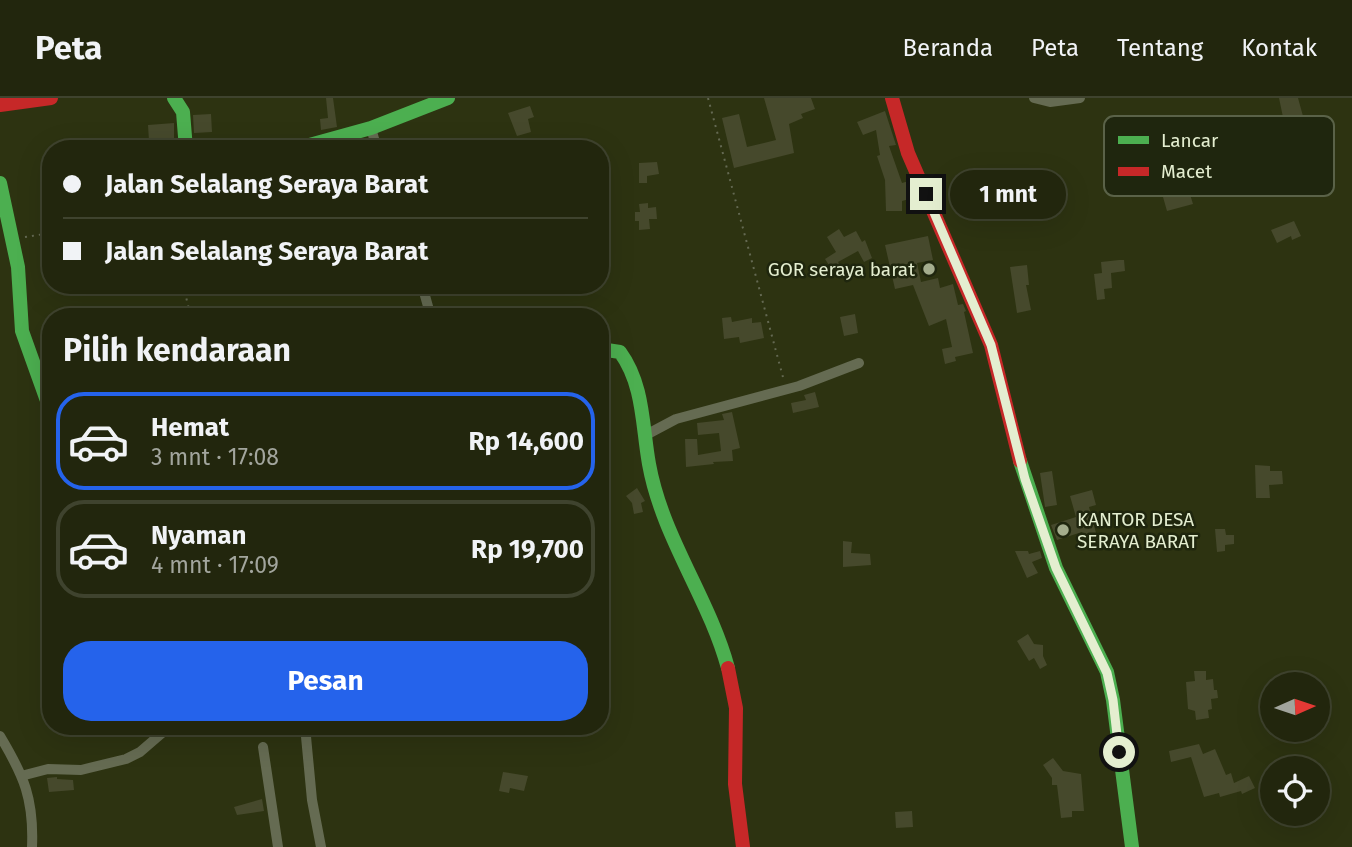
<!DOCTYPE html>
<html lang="id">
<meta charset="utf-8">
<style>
:root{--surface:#22260d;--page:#2e321b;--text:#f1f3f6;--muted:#a2a59d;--line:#3f432e;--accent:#2563eb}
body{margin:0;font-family:"Fira Sans",sans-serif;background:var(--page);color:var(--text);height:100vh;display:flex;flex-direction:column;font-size:26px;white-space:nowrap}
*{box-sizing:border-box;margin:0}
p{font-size:23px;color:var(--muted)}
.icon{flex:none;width:38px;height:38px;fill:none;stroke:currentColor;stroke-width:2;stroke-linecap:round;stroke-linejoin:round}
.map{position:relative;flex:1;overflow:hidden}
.details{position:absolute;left:42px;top:210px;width:567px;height:427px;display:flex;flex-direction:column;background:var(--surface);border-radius:28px;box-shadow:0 7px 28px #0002,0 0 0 2px var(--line)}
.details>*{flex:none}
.top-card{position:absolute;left:42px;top:42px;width:567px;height:154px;border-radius:28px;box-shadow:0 7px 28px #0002,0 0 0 2px var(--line);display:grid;align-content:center;height:154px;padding:0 21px;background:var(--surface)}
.needle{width:46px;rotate:87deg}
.buttons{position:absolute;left:1260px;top:574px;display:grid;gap:14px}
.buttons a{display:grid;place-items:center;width:70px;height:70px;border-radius:50%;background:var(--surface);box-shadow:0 7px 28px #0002,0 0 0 2px var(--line);font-size:35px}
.end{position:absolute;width:32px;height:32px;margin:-16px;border:9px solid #e4eed0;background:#111;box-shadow:0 0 0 4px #111}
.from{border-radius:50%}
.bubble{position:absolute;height:49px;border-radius:24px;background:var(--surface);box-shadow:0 7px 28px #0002,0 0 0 2px var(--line);font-size:23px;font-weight:700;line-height:49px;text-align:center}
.top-card b{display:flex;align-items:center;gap:24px;height:66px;font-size:26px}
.top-card b+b{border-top:2px solid var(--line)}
.top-card i{width:18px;height:18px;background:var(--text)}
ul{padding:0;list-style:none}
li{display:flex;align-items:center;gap:21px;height:98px;margin:0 14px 10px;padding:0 7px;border:4px solid var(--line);border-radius:28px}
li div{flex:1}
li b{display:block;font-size:26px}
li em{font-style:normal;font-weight:700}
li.active{border-color:var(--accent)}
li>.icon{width:63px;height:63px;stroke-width:1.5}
h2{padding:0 21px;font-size:32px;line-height:84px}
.primary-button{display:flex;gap:14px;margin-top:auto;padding:14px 21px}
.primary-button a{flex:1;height:80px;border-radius:28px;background:var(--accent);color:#fff;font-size:28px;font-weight:700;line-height:80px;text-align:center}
header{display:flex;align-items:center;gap:42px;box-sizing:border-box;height:98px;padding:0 35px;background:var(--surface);border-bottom:2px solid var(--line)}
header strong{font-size:33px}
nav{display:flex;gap:38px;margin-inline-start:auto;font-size:24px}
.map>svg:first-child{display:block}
.building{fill:#46492c}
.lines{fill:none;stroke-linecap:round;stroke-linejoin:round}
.path{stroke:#646952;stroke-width:2;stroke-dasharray:2 5;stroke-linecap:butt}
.street{stroke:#656b52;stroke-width:10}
.fast{stroke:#4caf50;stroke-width:14}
.jam{stroke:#c62828;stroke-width:14}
.route{stroke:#e4eed0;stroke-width:9}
.poi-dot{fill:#a4ad8d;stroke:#1f260e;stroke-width:2.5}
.labels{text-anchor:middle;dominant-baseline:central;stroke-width:5;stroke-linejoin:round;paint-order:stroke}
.poi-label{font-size:19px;fill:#e4eed0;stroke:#1f260e;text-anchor:end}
.key{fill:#1f260e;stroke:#5a6248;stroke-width:2}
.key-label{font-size:19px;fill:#e4eed0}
</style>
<header>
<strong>Peta</strong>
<nav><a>Beranda</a><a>Peta</a><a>Tentang</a><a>Kontak</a></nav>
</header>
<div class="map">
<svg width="1352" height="749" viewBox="0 0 1352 749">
<rect width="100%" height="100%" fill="#2d3311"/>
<path class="building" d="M 326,0 L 333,0 L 337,29 L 321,32 L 320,21 L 328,20 Z
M 764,0 L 811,0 L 815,11 L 801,16 L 803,20 L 789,26 L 794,55 L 734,70 L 722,20 L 739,16 L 747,49 L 776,42 Z
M 1279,0 L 1298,0 L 1306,29 L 1296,31 L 1300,45 L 1289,48 Z
M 530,8 L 534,19 L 528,21 L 531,34 L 517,38 L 508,15 Z
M 885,13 L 896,47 L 889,48 L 902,85 L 909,83 L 913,100 L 902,103 L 902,113 L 886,113 L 885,82 L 877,58 L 880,57 L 876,32 L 863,37 L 857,24 Z
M 211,16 L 212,34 L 194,35 L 193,17 Z
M 174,25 L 174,41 L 149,43 L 148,27 Z
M 657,64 L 659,76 L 647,78 L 647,85 L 639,85 L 639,65 Z
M 1189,93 L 1193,106 L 1167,113 L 1163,99 Z
M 648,105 L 648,110 L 656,109 L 657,121 L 649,121 L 650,131 L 639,132 L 639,123 L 635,123 L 635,114 L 640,114 L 639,106 Z
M 1294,123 L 1301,138 L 1292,142 L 1291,138 L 1277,145 L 1271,132 Z
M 839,131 L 844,139 L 856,133 L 862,144 L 865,142 L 872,160 L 864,164 L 858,153 L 838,164 L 842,170 L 834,175 L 825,161 L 836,154 L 827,139 Z
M 928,138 L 933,162 L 917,165 L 921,184 L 938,180 L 940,190 L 953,186 L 958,207 L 963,206 L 966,213 L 964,214 L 973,255 L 955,259 L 956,263 L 945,266 L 942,251 L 952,249 L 946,221 L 929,228 L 913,187 L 895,191 L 885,147 Z
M 1119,162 L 1124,162 L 1125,173 L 1111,175 L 1112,190 L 1104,191 L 1105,201 L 1097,202 L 1094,176 L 1102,175 L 1101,164 Z
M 1027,167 L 1029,187 L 1026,187 L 1031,212 L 1017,215 L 1010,169 Z
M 855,216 L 858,235 L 844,238 L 840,219 Z
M 731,219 L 732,224 L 752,220 L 752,225 L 761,224 L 764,240 L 740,245 L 739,239 L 724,241 L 722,220 Z
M 815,294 L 819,309 L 793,315 L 791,305 L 806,302 L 804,297 Z
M 732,314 L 740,350 L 732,352 L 733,363 L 713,364 L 714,366 L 686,369 L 685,341 L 697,341 L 698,357 L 721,353 L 719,335 L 698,337 L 697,325 L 724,322 L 722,316 Z
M 1255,367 L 1270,368 L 1270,373 L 1282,373 L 1283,386 L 1269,387 L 1270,400 L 1256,400 Z
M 1052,373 L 1057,407 L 1045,409 L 1040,375 Z
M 637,390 L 645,403 L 641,405 L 643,414 L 634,416 L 632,405 L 626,398 Z
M 1092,392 L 1096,407 L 1089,409 L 1099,446 L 1086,450 L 1082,434 L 1057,442 L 1051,427 L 1076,419 L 1070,398 Z
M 1215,431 L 1225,431 L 1226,437 L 1234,437 L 1234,446 L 1225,447 L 1225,453 L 1217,454 Z
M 843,443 L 852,444 L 851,455 L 870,456 L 871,467 L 843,469 Z
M 1015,453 L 1028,453 L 1029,456 L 1040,453 L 1042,460 L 1032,464 L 1038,475 L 1027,480 Z
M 1028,536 L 1034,546 L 1043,547 L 1043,558 L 1047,567 L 1040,571 L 1034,560 L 1029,563 L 1017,543 Z
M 1194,573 L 1206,573 L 1206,582 L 1213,581 L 1214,592 L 1217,592 L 1218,600 L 1211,601 L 1212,611 L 1208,612 L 1209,620 L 1196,622 L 1195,613 L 1188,611 L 1186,584 L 1195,583 Z
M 1199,646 L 1203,656 L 1215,651 L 1226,677 L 1231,675 L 1234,685 L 1249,678 L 1255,690 L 1242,696 L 1241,693 L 1220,699 L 1219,695 L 1204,699 L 1191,659 L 1171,664 L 1169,653 Z
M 1053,660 L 1063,673 L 1081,676 L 1084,713 L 1072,713 L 1072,719 L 1061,720 L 1057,687 L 1052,687 L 1052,680 L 1043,667 Z
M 503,674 L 528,678 L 524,693 L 510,690 L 509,695 L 499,693 Z
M 57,679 L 57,681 L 73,682 L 74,692 L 49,694 L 47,680 Z
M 262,701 L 264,713 L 237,717 L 234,709 Z
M 912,713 L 913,729 L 896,730 L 895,714 Z"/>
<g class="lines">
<path class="path" d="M 708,0 L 784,283
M 25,139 L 51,135
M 183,187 L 191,219"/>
<path class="street" d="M 1034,0 L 1050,4 L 1080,0
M 371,30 L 377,51
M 422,187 L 431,219
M 644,338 L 676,321 L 799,288 L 859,265
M 305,628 L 312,702 L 321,749
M 0,638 C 24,678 34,701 32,749
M 263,649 L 278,749
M 21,678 L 48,671 L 81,672 L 126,661 L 140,654 L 162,635 L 175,628"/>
<path class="fast" d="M 174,0 L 183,14 L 186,51
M 295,51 L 371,30 L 448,0
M 0,85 L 18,169 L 22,233 L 51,314
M 600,251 L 620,254 C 644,287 642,327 649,366 C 662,439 709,500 728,570
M 1020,363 L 1056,470 L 1107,574 L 1113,602 L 1132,749"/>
<path class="jam" d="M 892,0 L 908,55 L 991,247 L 1020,363
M 0,7 L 51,0
M 728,570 L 736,610 L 735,686 L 743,749"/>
</g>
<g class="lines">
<path class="route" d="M 926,96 L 991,247 L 1025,381 L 1056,470 L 1107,575 L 1113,602 L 1119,654"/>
</g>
<g class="poi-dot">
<circle cx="929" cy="171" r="7"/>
<circle cx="1063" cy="432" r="7"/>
</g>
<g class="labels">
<g class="poi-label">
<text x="915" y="171">GOR seraya barat</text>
<text x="1077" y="421" text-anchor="start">KANTOR DESA<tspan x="1077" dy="22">SERAYA BARAT</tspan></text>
</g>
</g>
<rect x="1104" y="18" width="230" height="80" rx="10" class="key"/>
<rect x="1118" y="38" width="31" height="8" fill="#4caf50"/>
<rect x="1118" y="69" width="31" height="9" fill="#c62828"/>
<g class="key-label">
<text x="1161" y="49">Lancar</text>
<text x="1161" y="80">Macet</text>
</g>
</svg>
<div class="buttons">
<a><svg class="needle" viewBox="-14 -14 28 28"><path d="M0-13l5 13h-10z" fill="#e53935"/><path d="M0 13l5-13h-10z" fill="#a2a59d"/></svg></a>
<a><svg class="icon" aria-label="locate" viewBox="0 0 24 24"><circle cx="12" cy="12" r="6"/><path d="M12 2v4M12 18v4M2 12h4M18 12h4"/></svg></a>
</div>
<i class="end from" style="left:1119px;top:654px"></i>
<i class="end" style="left:926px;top:96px"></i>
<div class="bubble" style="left:950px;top:72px;width:116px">1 mnt</div>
<div class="top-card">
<b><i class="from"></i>Jalan Selalang Seraya Barat</b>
<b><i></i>Jalan Selalang Seraya Barat</b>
</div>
<section class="details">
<h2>Pilih kendaraan</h2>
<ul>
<li class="active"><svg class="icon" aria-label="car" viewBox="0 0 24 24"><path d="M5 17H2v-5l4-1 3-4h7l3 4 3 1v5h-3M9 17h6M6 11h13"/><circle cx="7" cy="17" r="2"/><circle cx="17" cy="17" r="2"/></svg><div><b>Hemat</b><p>3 mnt · 17:08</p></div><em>Rp 14,600</em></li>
<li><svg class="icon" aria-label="car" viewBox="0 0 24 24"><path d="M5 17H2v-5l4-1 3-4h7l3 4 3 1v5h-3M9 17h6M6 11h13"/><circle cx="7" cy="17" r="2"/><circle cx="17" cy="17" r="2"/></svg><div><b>Nyaman</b><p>4 mnt · 17:09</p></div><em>Rp 19,700</em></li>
</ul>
<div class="primary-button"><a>Pesan</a></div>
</section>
</div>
